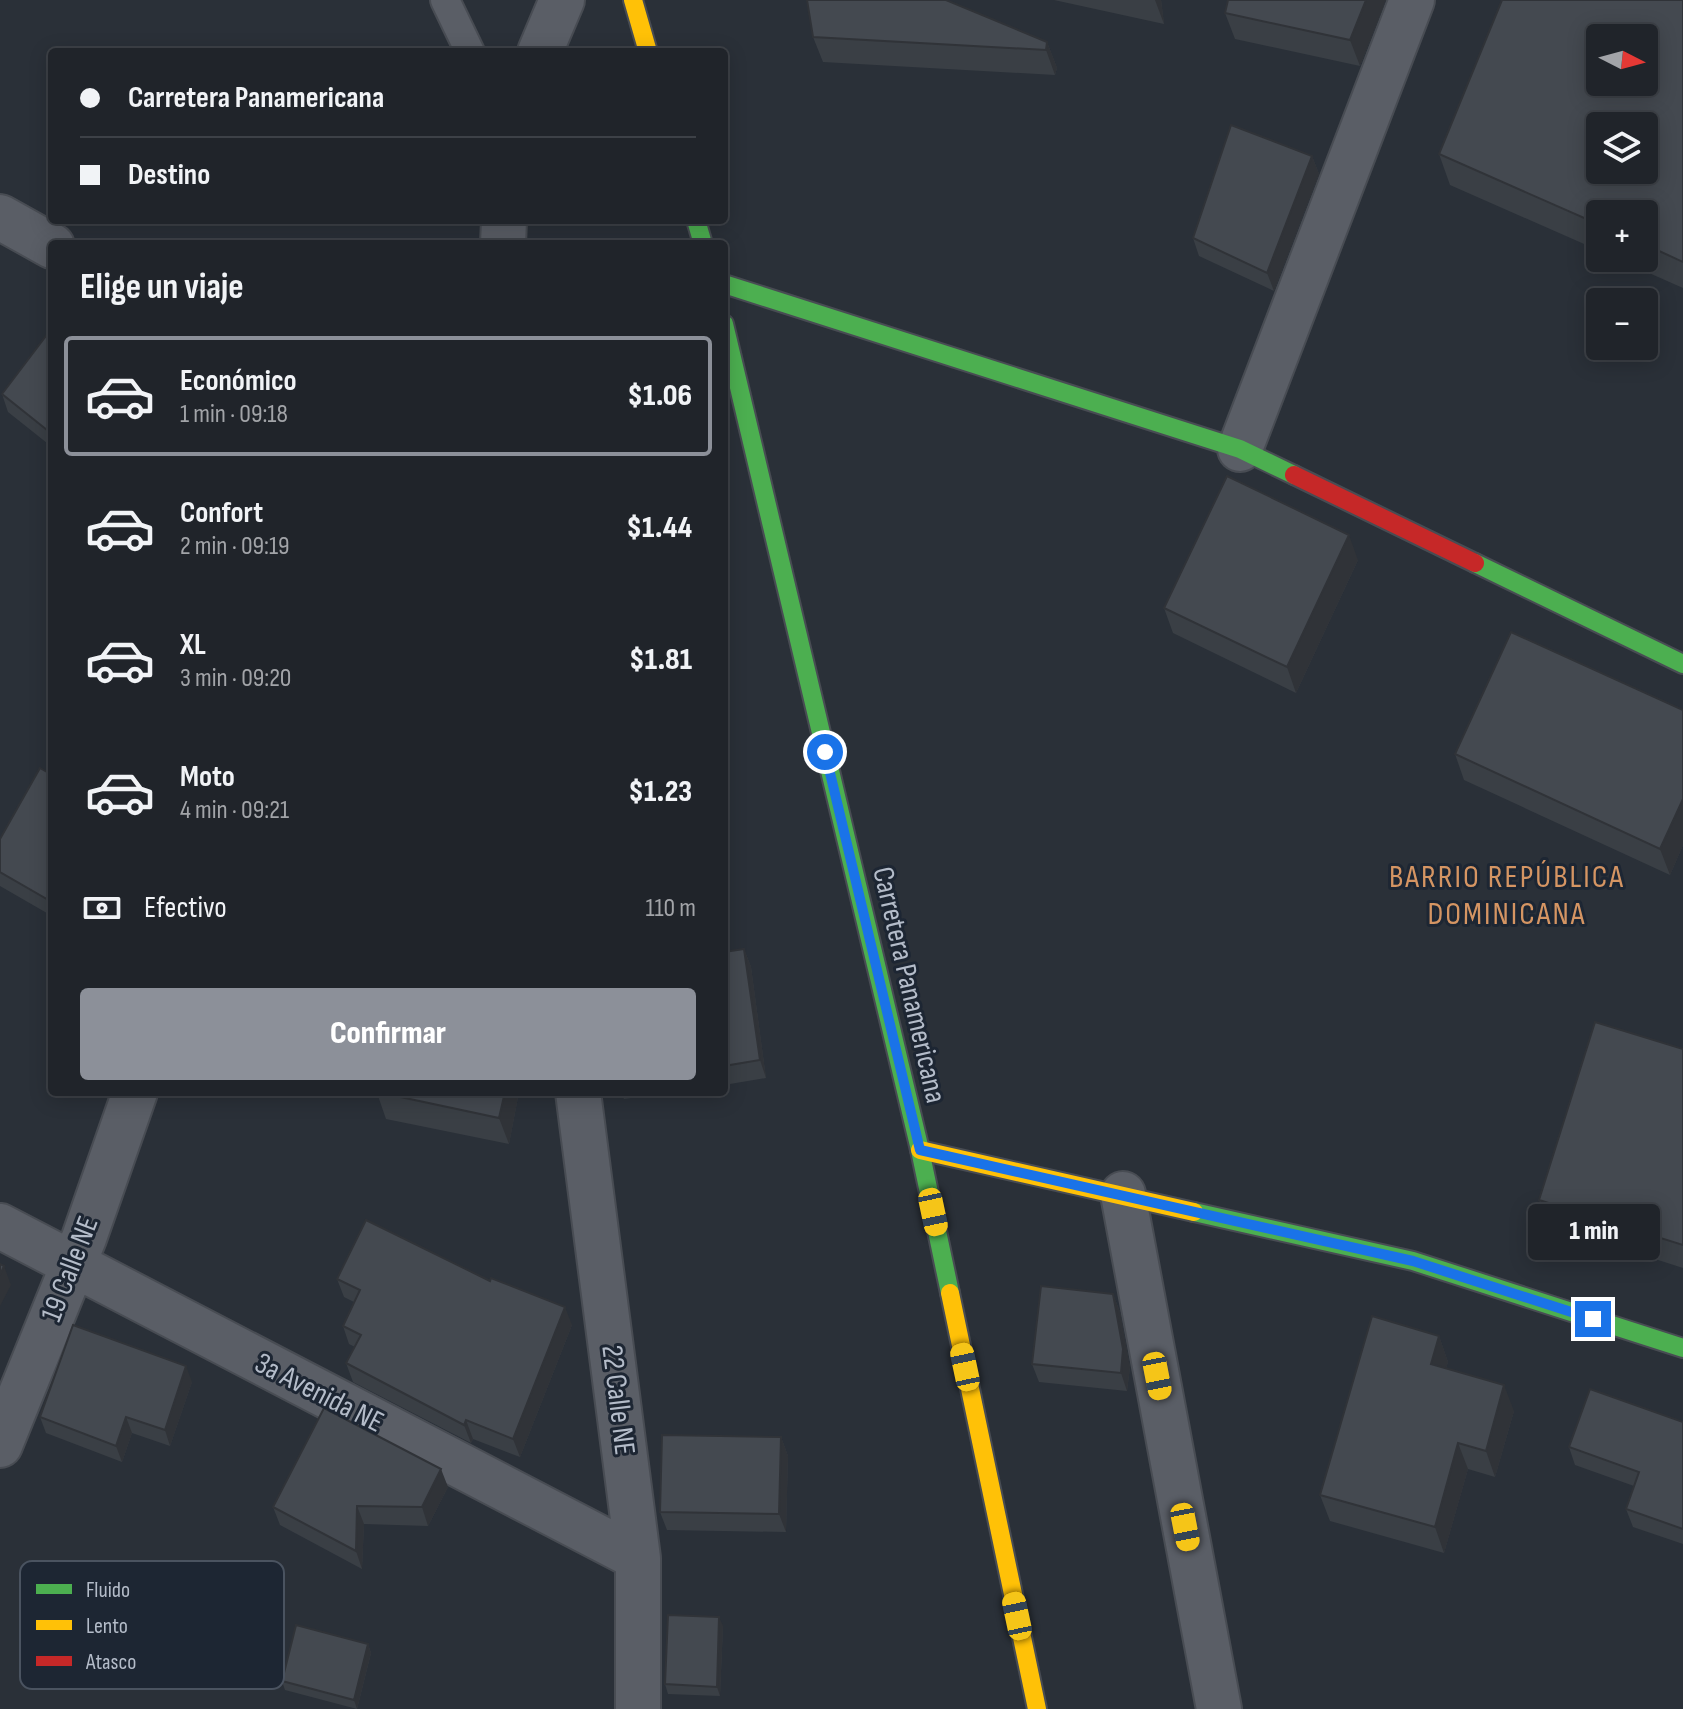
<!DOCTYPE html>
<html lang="es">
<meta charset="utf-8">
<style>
:root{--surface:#20242a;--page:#282c32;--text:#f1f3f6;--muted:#a2a4a8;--line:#3d4147;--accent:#8c9099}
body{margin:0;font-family:"Sofia Sans Condensed",sans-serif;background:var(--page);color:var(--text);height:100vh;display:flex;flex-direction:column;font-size:30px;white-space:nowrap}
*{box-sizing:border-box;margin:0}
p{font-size:26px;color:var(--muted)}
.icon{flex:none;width:44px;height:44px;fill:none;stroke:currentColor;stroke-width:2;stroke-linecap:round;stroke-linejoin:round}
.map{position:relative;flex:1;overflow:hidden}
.panel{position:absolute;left:48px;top:240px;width:680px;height:856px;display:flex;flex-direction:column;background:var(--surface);border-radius:8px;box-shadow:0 4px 20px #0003,0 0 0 2px var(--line)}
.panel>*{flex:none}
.top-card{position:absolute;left:48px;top:48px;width:680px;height:176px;border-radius:8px;box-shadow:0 4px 20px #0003,0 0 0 2px var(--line);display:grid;align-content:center;height:176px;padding:0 32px;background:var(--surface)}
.needle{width:52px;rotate:96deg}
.tools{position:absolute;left:1586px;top:24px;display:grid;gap:16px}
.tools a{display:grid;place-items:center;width:72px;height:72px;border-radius:8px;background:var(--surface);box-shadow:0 4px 20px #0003,0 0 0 2px var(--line);font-size:40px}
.end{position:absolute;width:36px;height:36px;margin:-18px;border:10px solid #1a73e8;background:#fff;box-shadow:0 0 0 4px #fff}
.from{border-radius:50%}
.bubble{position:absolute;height:56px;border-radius:8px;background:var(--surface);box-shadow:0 4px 20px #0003,0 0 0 2px var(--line);font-size:26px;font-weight:800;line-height:56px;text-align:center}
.car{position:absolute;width:24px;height:48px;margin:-24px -12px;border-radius:10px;box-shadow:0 0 6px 2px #0007;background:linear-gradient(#f5c518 24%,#345 0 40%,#f5c518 0 76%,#345 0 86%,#f5c518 0)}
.top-card b{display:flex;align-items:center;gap:28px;height:76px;font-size:30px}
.top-card b+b{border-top:2px solid var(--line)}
.top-card i{width:20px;height:20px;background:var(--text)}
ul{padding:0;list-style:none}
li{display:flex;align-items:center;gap:24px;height:120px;margin:0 16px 12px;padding:0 16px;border:4px solid transparent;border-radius:8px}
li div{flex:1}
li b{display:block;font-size:30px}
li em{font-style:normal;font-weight:800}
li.selected{border-color:var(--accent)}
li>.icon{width:72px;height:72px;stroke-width:1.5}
h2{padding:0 32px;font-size:36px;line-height:96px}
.pay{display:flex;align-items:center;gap:20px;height:88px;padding:0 32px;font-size:30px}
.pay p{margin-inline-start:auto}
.primary-button{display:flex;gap:16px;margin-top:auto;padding:16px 32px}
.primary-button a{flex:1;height:92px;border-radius:8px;background:var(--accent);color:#fff;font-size:32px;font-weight:800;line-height:92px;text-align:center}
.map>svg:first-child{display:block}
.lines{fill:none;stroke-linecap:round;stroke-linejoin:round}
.lane-casing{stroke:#484c53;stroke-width:32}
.street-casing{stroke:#484c53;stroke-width:48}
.fast-casing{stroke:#484c53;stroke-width:22}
.slow-casing{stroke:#484c53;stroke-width:22}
.jam-casing{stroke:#484c53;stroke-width:22}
.lane{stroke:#5a5e66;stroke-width:28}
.street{stroke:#5a5e66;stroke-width:44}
.fast{stroke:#4caf50;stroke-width:18}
.slow{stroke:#ffc107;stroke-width:18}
.jam{stroke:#c62828;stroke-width:18}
.wall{fill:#3a3f45}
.shaded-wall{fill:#303338}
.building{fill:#444950;stroke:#303338;stroke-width:2;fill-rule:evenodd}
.route{stroke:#1a73e8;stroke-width:10}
.labels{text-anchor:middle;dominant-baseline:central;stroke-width:6;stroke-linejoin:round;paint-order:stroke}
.street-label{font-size:30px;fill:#b4bcc9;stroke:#1d2633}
.neighbourhood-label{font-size:32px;letter-spacing:2px;fill:#d59563;stroke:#1d2633}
.key{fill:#1d2633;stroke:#4a5360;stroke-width:2}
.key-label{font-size:22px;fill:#b4bcc9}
</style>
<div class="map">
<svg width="1683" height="1709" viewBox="0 0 1683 1709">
<rect width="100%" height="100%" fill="#2a3038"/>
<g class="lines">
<g class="lane-casing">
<path id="lane" d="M 445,0 L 470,52"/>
</g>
<g class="street-casing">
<path id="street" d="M 540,52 L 562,0
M 0,217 L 52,246
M 503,244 L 504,220
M 1240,449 L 1412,0
M 578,1092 L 638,1558 L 638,1709
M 1123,1194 L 1219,1709
M 0,1226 L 638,1558
M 0,1445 L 84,1238 L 135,1092"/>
</g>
<g class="fast-casing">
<path id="fast" d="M 696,220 L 703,244
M 724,284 L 1240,449 L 1294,475
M 724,324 L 920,1150 L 950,1293
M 1475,563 L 1683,664
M 1194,1212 L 1413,1261 L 1683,1348"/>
</g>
<g class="slow-casing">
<path id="slow" d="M 633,0 L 648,52
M 920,1150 L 1194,1212
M 950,1293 L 1037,1709"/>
</g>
<g class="jam-casing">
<path id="jam" d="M 1294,475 L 1475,563"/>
</g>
<use href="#lane" class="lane"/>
<use href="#street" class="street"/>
<use href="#fast" class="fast"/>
<use href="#slow" class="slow"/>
<use href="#jam" class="jam"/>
</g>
<path class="wall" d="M 1054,0 L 1161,0 L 1164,24 Z
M 1386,0 L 1360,66 L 1235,39 L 1225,13 Z
M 1683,0 L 1683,288 L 1615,258 L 1644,258 L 1644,214 L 1600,214 L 1600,251 L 1450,185 L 1439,154 Z
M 813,37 L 1047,42 L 1057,68 L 1055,75 L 823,62 Z
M 1312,156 L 1319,174 L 1274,291 L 1199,256 L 1193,238 Z
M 52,328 L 52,447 L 8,412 L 2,394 Z
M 1358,560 L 1296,693 L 1173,633 L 1164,608 Z
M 1683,710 L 1683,845 L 1670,875 L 1464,780 L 1455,754 Z
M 52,775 L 52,916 L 0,886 L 0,839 Z
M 744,949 L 751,967 L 766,1078 L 724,1085 L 724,952 Z
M 1683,1049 L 1683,1268 L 1549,1225 L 1539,1200 Z
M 519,1092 L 509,1144 L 386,1119 L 377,1093 Z
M 621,1092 L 674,1092 L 624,1099 Z
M 337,1279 L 572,1325 L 520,1457 L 473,1439 L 471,1443 L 353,1382 L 346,1363 L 355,1347 L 349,1344 L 343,1326 L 354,1302 L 344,1297 Z
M 1113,1294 L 1120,1312 L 1130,1367 L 1127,1391 L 1039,1382 L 1032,1364 Z
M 1439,1336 L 1448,1362 L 1446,1368 L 1514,1411 L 1495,1477 L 1468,1469 L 1444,1553 L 1330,1521 L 1320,1495 Z
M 192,1382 L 170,1446 L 132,1433 L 122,1462 L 46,1433 L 40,1417 Z
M 1683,1422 L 1683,1544 L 1633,1527 L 1626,1509 L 1634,1486 L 1575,1465 L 1569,1447 Z
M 781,1437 L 788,1456 L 786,1532 L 667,1530 L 660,1512 Z
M 448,1487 L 428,1526 L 364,1524 L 362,1569 L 280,1525 L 273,1507 Z
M 723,1626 L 720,1696 L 668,1694 L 665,1684 Z
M 368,1644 L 371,1653 L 357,1709 L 285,1690 L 282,1681 Z"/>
<path class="shaded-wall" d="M 1155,0 L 1161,0 L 1164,24 Z
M 1366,0 L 1386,0 L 1360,66 L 1350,40 Z
M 1047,42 L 1057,68 L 1055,75 L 1046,50 Z
M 1312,156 L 1319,174 L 1274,291 L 1267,273 Z
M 1349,535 L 1358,560 L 1296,693 L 1287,667 Z
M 1683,799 L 1683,845 L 1670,875 L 1660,849 Z
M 744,949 L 751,967 L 766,1078 L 760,1060 Z
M 505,1092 L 519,1092 L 509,1144 L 499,1118 Z
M 4,1266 L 11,1285 L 0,1306 L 0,1275 Z
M 1113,1294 L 1120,1312 L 1130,1367 L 1127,1391 L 1121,1373 Z
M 565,1307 L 572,1325 L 520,1457 L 513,1439 Z
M 1439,1336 L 1448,1362 L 1440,1390 L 1431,1364 Z
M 186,1366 L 192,1382 L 170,1446 L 165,1430 Z
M 1504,1385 L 1514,1411 L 1495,1477 L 1486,1451 Z
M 126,1417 L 132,1433 L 122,1462 L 116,1446 Z
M 466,1420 L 473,1439 L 471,1443 L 464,1425 Z
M 781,1437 L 788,1456 L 786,1532 L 779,1514 Z
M 1458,1443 L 1468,1469 L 1444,1553 L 1435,1527 Z
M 441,1469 L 448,1487 L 428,1526 L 422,1507 Z
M 357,1506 L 364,1524 L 362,1569 L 356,1551 Z
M 719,1617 L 723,1626 L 720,1696 L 717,1687 Z
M 368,1644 L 371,1653 L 357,1709 L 354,1700 Z"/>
<path class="building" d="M 807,0 L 946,0 L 1047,42 L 1046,50 L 813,37 Z
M 1228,0 L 1366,0 L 1350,40 L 1225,13 Z
M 1502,0 L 1683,0 L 1683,262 L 1644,244 L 1644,214 L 1600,214 L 1600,225 L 1439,154 ZM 1600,38 L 1644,38 L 1644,82 L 1600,82 ZM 1600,126 L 1644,126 L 1644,170 L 1600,170 Z
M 1231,125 L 1312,156 L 1267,273 L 1193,238 Z
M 52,328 L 52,434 L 2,394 Z
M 1227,476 L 1349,535 L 1287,667 L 1164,608 Z
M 1511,632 L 1683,710 L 1683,799 L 1660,849 L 1455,754 Z
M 40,768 L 52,775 L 52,902 L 0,872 L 0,839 Z
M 744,949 L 760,1060 L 724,1066 L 724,952 Z
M 1595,1022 L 1683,1049 L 1683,1245 L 1539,1200 Z
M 377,1092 L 505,1092 L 499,1118 Z
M 366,1220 L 490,1281 L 491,1278 L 565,1307 L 513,1439 L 466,1420 L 464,1425 L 346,1363 L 361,1335 L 343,1326 L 360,1290 L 337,1279 Z
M 0,1264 L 4,1266 L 0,1275 Z
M 1041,1286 L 1113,1294 L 1123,1349 L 1121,1373 L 1032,1364 Z
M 1372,1316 L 1439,1336 L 1431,1364 L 1504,1385 L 1486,1451 L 1458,1443 L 1435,1527 L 1320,1495 Z
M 73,1325 L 186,1366 L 165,1430 L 126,1417 L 116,1446 L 40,1417 Z
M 1590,1389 L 1683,1422 L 1683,1529 L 1626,1509 L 1639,1472 L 1569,1447 Z
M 324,1408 L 441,1469 L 422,1507 L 357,1506 L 356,1551 L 273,1507 Z
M 662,1435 L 781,1437 L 779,1514 L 660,1512 Z
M 668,1615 L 719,1617 L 717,1687 L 665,1684 Z
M 296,1625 L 368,1644 L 354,1700 L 282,1681 Z"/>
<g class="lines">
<path class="route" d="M 825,752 L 920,1150 L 1413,1261 L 1593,1319"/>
</g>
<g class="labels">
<g class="street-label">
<text transform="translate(909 985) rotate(77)">Carretera Panamericana</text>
<text transform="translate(70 1269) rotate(-69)">19 Calle NE</text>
<text transform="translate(319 1393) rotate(27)">3a Avenida NE</text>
<text transform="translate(618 1400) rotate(83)">22 Calle NE</text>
</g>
<g class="neighbourhood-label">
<text x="1507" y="877">BARRIO REPÚBLICA<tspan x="1507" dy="37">DOMINICANA</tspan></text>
</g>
</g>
<rect x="20" y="1561" width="264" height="128" rx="12" class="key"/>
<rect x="36" y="1584" width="36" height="10" fill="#4caf50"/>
<rect x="36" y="1620" width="36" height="10" fill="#ffc107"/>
<rect x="36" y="1656" width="36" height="10" fill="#c62828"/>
<g class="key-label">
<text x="86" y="1597">Fluido</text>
<text x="86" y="1633">Lento</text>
<text x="86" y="1669">Atasco</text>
</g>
</svg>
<div class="tools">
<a><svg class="needle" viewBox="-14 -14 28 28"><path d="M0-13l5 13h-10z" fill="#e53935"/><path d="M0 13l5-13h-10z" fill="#a2a4a8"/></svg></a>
<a><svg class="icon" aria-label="layers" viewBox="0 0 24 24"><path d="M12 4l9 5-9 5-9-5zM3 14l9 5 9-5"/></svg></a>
<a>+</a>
<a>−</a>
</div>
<i class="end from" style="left:825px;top:752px"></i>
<i class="end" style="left:1593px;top:1319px"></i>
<div class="bubble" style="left:1528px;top:1204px;width:132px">1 min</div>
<i class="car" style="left:933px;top:1212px;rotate:168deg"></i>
<i class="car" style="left:965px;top:1367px;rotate:348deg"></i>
<i class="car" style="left:1157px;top:1376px;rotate:169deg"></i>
<i class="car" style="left:1185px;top:1527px;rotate:169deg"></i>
<i class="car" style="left:1017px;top:1616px;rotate:348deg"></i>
<div class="top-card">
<b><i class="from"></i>Carretera Panamericana</b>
<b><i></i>Destino</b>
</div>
<section class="panel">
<h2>Elige un viaje</h2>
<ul>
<li class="selected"><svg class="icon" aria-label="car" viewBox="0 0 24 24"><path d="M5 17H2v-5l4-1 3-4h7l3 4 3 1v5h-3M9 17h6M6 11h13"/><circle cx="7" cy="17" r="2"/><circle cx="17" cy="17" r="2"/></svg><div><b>Económico</b><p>1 min · 09:18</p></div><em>$1.06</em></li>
<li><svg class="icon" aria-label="car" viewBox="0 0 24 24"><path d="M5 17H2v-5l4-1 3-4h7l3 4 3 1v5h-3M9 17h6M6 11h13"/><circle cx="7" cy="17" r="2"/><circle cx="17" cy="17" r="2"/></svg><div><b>Confort</b><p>2 min · 09:19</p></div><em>$1.44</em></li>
<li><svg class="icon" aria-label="car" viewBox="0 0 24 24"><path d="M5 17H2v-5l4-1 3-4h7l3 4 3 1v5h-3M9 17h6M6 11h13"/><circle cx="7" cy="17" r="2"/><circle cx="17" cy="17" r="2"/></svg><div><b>XL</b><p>3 min · 09:20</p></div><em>$1.81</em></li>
<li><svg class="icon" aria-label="car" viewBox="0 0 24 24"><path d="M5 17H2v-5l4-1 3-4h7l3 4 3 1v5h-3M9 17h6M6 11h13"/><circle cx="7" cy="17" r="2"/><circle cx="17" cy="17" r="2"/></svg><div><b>Moto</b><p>4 min · 09:21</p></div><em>$1.23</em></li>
</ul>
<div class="pay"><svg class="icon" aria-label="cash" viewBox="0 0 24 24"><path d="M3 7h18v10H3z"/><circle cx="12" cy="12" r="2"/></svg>Efectivo<p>110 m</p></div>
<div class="primary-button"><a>Confirmar</a></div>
</section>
</div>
